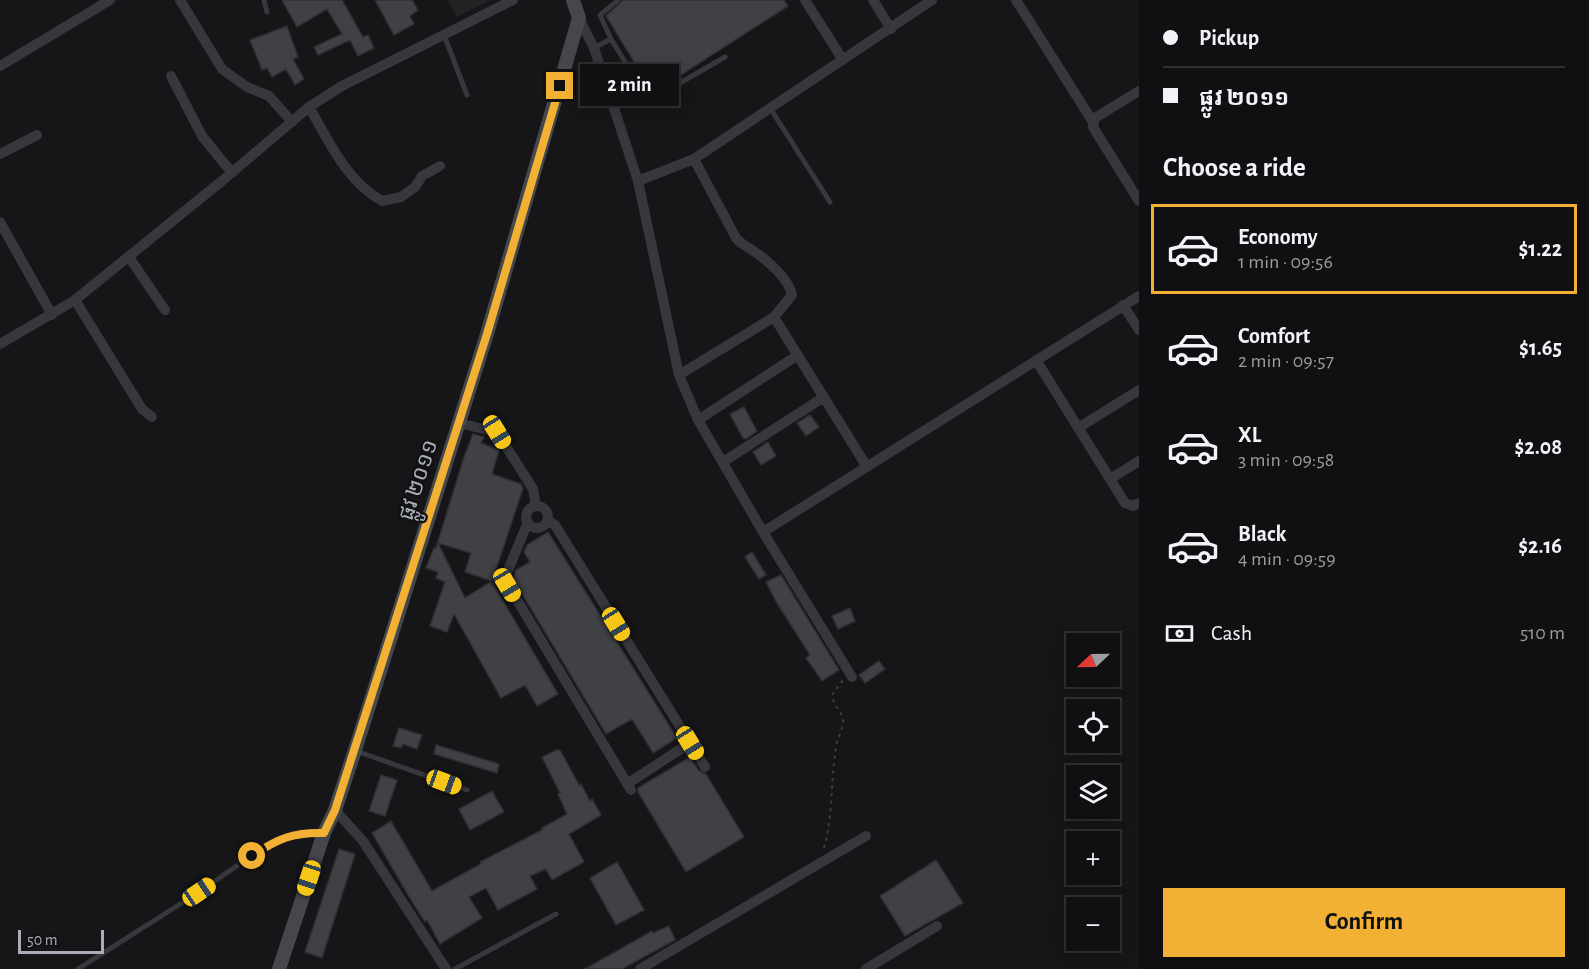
<!DOCTYPE html>
<meta charset="utf-8">
<style>
:root{--surface:#101012;--page:#1e1e20;--text:#f1f3f6;--muted:#9c9d9f;--line:#303032;--accent:#f2b134}
body{margin:0;font-family:"Alegreya Sans","Noto Sans Khmer",sans-serif;background:var(--page);color:var(--text);height:100vh;display:flex;flex-direction:column;font-size:22px;white-space:nowrap}
*{box-sizing:border-box;margin:0}
p{font-size:20px;color:var(--muted)}
.icon{flex:none;width:33px;height:33px;fill:none;stroke:currentColor;stroke-width:2;stroke-linecap:round;stroke-linejoin:round}
.map{position:relative;flex:1;overflow:hidden}
.panel{display:flex;flex-direction:column;background:var(--surface);width:450px}
.panel>*{flex:none}
.guide{display:grid;align-content:center;height:132px;padding:0 24px;background:var(--surface)}
.needle{width:39px;rotate:248deg}
.fabs{position:absolute;left:1066px;top:633px;display:grid;gap:12px}
.fabs a{display:grid;place-items:center;width:54px;height:54px;border-radius:0px;background:var(--surface);box-shadow:0 3px 15px #0003,0 0 0 2px var(--line);font-size:30px}
.scale{position:absolute;left:18px;bottom:15px;width:86px;box-sizing:border-box;padding-left:6px;border:3px solid #a8adb8;border-top:0;font-size:16px;line-height:21px;white-space:nowrap;color:#a8adb8;-webkit-text-stroke:4px #111113;paint-order:stroke}
.end{position:absolute;width:27px;height:27px;margin:-14px;border:8px solid #f2b134;background:#111;box-shadow:0 0 0 3px #111}
.from{border-radius:50%}
.bubble{position:absolute;height:42px;border-radius:0px;background:var(--surface);box-shadow:0 3px 15px #0003,0 0 0 2px var(--line);font-size:20px;font-weight:600;line-height:42px;text-align:center}
.car{position:absolute;width:18px;height:36px;margin:-18px -9px;border-radius:8px;box-shadow:0 0 4px 2px #0007;background:linear-gradient(#f5c518 24%,#345 0 40%,#f5c518 0 76%,#345 0 86%,#f5c518 0)}
.guide b{display:flex;align-items:center;gap:21px;height:57px;font-size:22px}
.guide b+b{border-top:2px solid var(--line)}
.guide i{width:15px;height:15px;background:var(--text)}
ul{padding:0;list-style:none}
li{display:flex;align-items:center;gap:18px;height:90px;margin:0 12px 9px;padding:0 12px;border:3px solid transparent;border-radius:0px}
li div{flex:1}
li b{display:block;font-size:22px}
li em{font-style:normal;font-weight:600}
li.selected{border-color:var(--accent)}
li>.icon{width:54px;height:54px;stroke-width:1.5}
h2{padding:0 24px;font-size:27px;line-height:72px}
.pay{display:flex;align-items:center;gap:15px;height:66px;padding:0 24px;font-size:22px}
.pay p{margin-inline-start:auto}
.primary-button{display:flex;gap:12px;margin-top:auto;padding:12px 24px}
.primary-button a{flex:1;height:69px;border-radius:0px;background:var(--accent);color:#111;font-size:24px;font-weight:600;line-height:69px;text-align:center}
main{display:flex;flex:1;min-height:0}
.map>svg:first-child{display:block}
.built{fill:#222225}
.building{fill:#404145;stroke:#303034;stroke-width:1.5;fill-rule:evenodd}
.lines{fill:none;stroke-linecap:round;stroke-linejoin:round}
.path{stroke:#3d3f44;stroke-width:2;stroke-dasharray:3 4.5;stroke-linecap:butt}
.lane{stroke:#37383d;stroke-width:5}
.street{stroke:#37383d;stroke-width:10}
.secondary{stroke:#45474d;stroke-width:14}
.route{stroke:#f2b134;stroke-width:8}
.labels{text-anchor:middle;dominant-baseline:central;stroke-width:4.5;stroke-linejoin:round;paint-order:stroke}
.street-label{font-size:22px;fill:#a8adb8;stroke:#111113}
</style>
<main>
<div class="map">
<svg width="1139" height="969" viewBox="0 0 1139 969">
<rect width="100%" height="100%" fill="#161618"/>
<path class="built" d="M 447,0 L 492,0 L 457,17 Z"/>
<path class="building" d="M 282,0 L 342,0 L 363,37 L 368,35 L 374,48 L 358,56 L 350,40 L 318,55 L 314,47 L 342,34 L 327,9 L 297,27 Z
M 375,0 L 412,0 L 418,10 L 410,16 L 414,24 L 394,35 Z
M 623,0 L 784,0 L 788,6 L 653,93 L 606,16 Z
M 287,26 L 298,57 L 293,59 L 304,79 L 295,85 L 286,69 L 272,77 L 267,68 L 262,70 L 250,40 Z
M 744,407 L 757,431 L 746,439 L 743,438 L 730,414 Z
M 810,415 L 819,427 L 806,436 L 797,423 Z
M 473,434 L 484,437 L 481,443 L 499,450 L 492,474 L 521,484 L 523,488 L 491,585 L 493,584 L 558,694 L 537,706 L 525,685 L 501,698 L 454,614 L 447,632 L 430,626 L 445,582 L 436,578 L 438,572 L 426,568 L 434,548 L 436,548 L 464,457 ZM 438,543 L 471,553 L 465,572 L 492,581 L 465,598 Z
M 768,442 L 776,456 L 761,465 L 753,452 Z
M 548,532 L 677,738 L 653,753 L 632,719 L 606,734 L 515,582 L 514,576 L 516,570 L 530,562 L 524,552 L 527,545 Z
M 752,552 L 766,575 L 759,579 L 745,557 Z
M 781,575 L 839,670 L 822,681 L 806,658 L 810,655 L 777,603 L 766,582 Z
M 850,608 L 855,621 L 838,629 L 832,616 Z
M 879,661 L 885,669 L 865,683 L 859,675 Z
M 399,728 L 422,735 L 417,749 L 403,744 L 401,748 L 393,746 Z
M 436,745 L 499,764 L 497,773 L 434,754 Z
M 557,750 L 560,750 L 579,785 L 581,784 L 590,801 L 592,799 L 601,815 L 569,834 L 584,862 L 552,880 L 546,869 L 530,876 L 537,889 L 498,910 L 486,888 L 469,897 L 482,918 L 440,944 L 427,920 L 425,922 L 408,895 L 372,833 L 391,821 L 432,891 L 481,864 L 480,862 L 542,830 L 542,828 L 567,814 L 558,794 L 560,793 L 542,757 Z
M 690,757 L 699,771 L 706,774 L 744,837 L 686,872 L 638,792 L 638,788 Z
M 381,775 L 397,780 L 385,816 L 369,811 Z
M 492,791 L 504,812 L 470,830 L 459,809 Z
M 339,849 L 355,854 L 322,958 L 305,952 Z
M 936,860 L 963,903 L 905,936 L 880,896 Z
M 617,862 L 644,910 L 616,925 L 590,878 Z
M 669,926 L 675,940 L 622,969 L 585,969 L 652,931 L 653,933 Z"/>
<g class="lines">
<path class="path" d="M 824,848 C 834,813 830,777 837,742 C 839,735 844,727 843,720 C 842,712 834,707 832,695 L 843,680"/>
<path class="lane" d="M 264,0 L 267,12
M 444,35 L 467,95
M 611,39 L 600,15 L 618,0
M 594,48 L 611,39 L 648,99 L 654,98 L 725,57
M 770,108 L 830,202
M 356,751 L 467,790
M 78,969 L 199,892 L 270,843 L 301,832 L 322,833
M 455,969 L 556,914"/>
<path class="street" d="M 180,0 L 222,69 L 247,87 L 269,96 L 292,122
M 805,0 L 843,60
M 873,0 L 891,29
M 1016,0 L 1093,122
M 579,18 L 594,48 L 638,181 L 679,375 L 698,420 L 763,532 L 852,677
M 0,66 L 110,0
M 171,76 L 202,136 L 232,173
M 1139,91 L 1095,118 L 1093,127 L 1139,201
M 309,107 C 329,141 346,181 382,201 L 401,197 L 415,187 L 422,176 L 440,166
M 0,154 L 37,135
M 638,181 L 694,159 L 932,0
M 0,222 L 52,315
M 129,257 L 165,310
M 75,300 L 142,409 L 152,417
M 1123,305 L 1139,330
M 774,317 L 867,467
M 0,344 L 75,300 L 223,180 L 309,107 L 342,86 L 513,0
M 1036,360 L 1125,503 L 1133,506 L 1139,503
M 679,375 L 774,317 L 792,295 C 789,279 768,261 755,252 C 748,247 742,245 736,238 L 694,159
M 698,420 L 798,355
M 458,423 L 497,432 L 533,489 L 536,506
M 1078,428 L 1139,390
M 723,462 L 824,397
M 1110,479 L 1139,461
M526 517a11 11 0 1 1 22 0a11 11 0 1 1-22 0Z
M 548,520 L 555,525 L 705,767
M 528,522 L 506,575 L 508,585 L 631,790
M 763,532 L 1139,296
M 627,784 L 690,743
M 335,810 L 363,841 L 446,969
M 640,969 L 866,836
M 866,969 L 937,926"/>
<path class="secondary" d="M 279,969 L 324,833 L 335,810 L 355,750 L 487,334 L 579,18 L 573,0"/>
</g>
<g class="lines">
<path class="route" d="M 252,856 C 277,839 293,832 324,833 L 335,810 L 487,334 L 560,86"/>
</g>
<g class="labels">
<g class="street-label">
<text transform="translate(418 480) rotate(-72)">ផ្លូវ ២០១១</text>
</g>
</g>
</svg>
<div class="fabs">
<a><svg class="needle" viewBox="-14 -14 28 28"><path d="M0-13l5 13h-10z" fill="#e53935"/><path d="M0 13l5-13h-10z" fill="#9c9d9f"/></svg></a>
<a><svg class="icon" aria-label="locate" viewBox="0 0 24 24"><circle cx="12" cy="12" r="6"/><path d="M12 2v4M12 18v4M2 12h4M18 12h4"/></svg></a>
<a><svg class="icon" aria-label="layers" viewBox="0 0 24 24"><path d="M12 4l9 5-9 5-9-5zM3 14l9 5 9-5"/></svg></a>
<a>+</a>
<a>−</a>
</div>
<div class="scale">50 m</div>
<i class="end from" style="left:252px;top:856px"></i>
<i class="end" style="left:560px;top:86px"></i>
<div class="bubble" style="left:580px;top:64px;width:99px">2 min</div>
<i class="car" style="left:497px;top:432px;rotate:148deg"></i>
<i class="car" style="left:507px;top:585px;rotate:149deg"></i>
<i class="car" style="left:616px;top:624px;rotate:148deg"></i>
<i class="car" style="left:690px;top:743px;rotate:148deg"></i>
<i class="car" style="left:444px;top:782px;rotate:110deg"></i>
<i class="car" style="left:309px;top:878px;rotate:198deg"></i>
<i class="car" style="left:199px;top:892px;rotate:56deg"></i>
</div>
<section class="panel">
<div class="guide">
<b><i class="from"></i>Pickup</b>
<b><i></i>ផ្លូវ ២០១១</b>
</div>
<h2>Choose a ride</h2>
<ul>
<li class="selected"><svg class="icon" aria-label="car" viewBox="0 0 24 24"><path d="M5 17H2v-5l4-1 3-4h7l3 4 3 1v5h-3M9 17h6M6 11h13"/><circle cx="7" cy="17" r="2"/><circle cx="17" cy="17" r="2"/></svg><div><b>Economy</b><p>1 min · 09:56</p></div><em>$1.22</em></li>
<li><svg class="icon" aria-label="car" viewBox="0 0 24 24"><path d="M5 17H2v-5l4-1 3-4h7l3 4 3 1v5h-3M9 17h6M6 11h13"/><circle cx="7" cy="17" r="2"/><circle cx="17" cy="17" r="2"/></svg><div><b>Comfort</b><p>2 min · 09:57</p></div><em>$1.65</em></li>
<li><svg class="icon" aria-label="car" viewBox="0 0 24 24"><path d="M5 17H2v-5l4-1 3-4h7l3 4 3 1v5h-3M9 17h6M6 11h13"/><circle cx="7" cy="17" r="2"/><circle cx="17" cy="17" r="2"/></svg><div><b>XL</b><p>3 min · 09:58</p></div><em>$2.08</em></li>
<li><svg class="icon" aria-label="car" viewBox="0 0 24 24"><path d="M5 17H2v-5l4-1 3-4h7l3 4 3 1v5h-3M9 17h6M6 11h13"/><circle cx="7" cy="17" r="2"/><circle cx="17" cy="17" r="2"/></svg><div><b>Black</b><p>4 min · 09:59</p></div><em>$2.16</em></li>
</ul>
<div class="pay"><svg class="icon" aria-label="cash" viewBox="0 0 24 24"><path d="M3 7h18v10H3z"/><circle cx="12" cy="12" r="2"/></svg>Cash<p>510 m</p></div>
<div class="primary-button"><a>Confirm</a></div>
</section>
</main>
